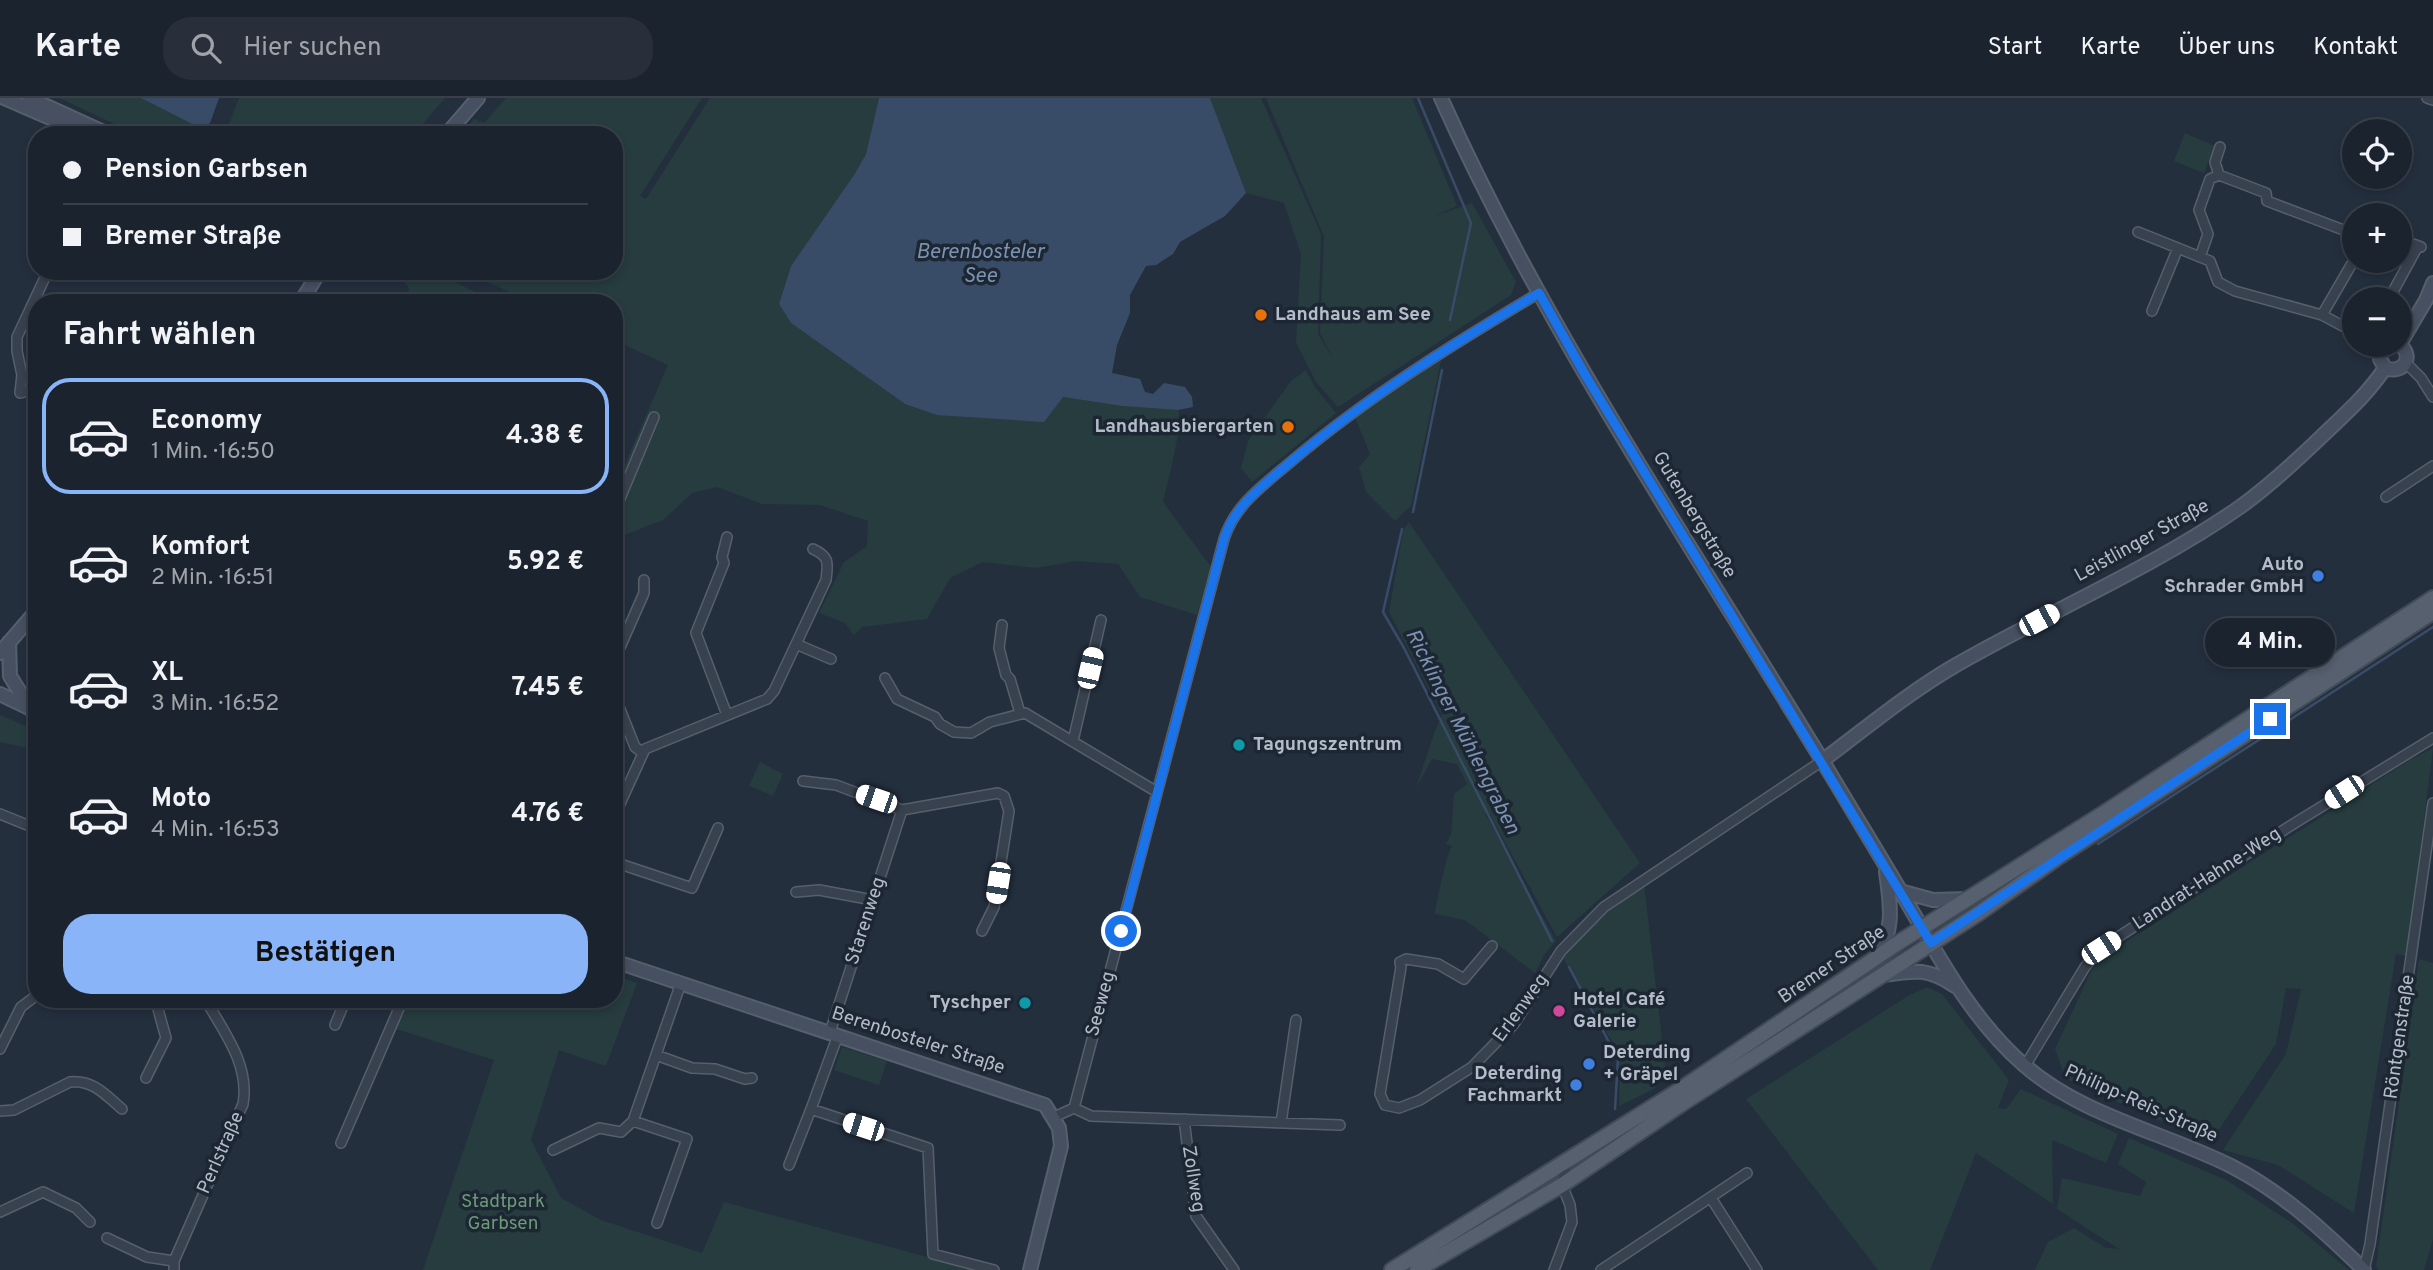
<!DOCTYPE html>
<html lang="de">
<meta charset="utf-8">
<style>
:root{--surface:#1b232e;--page:#282f3a;--text:#f1f3f6;--muted:#a0a4aa;--line:#39404a;--accent:#8ab4f8}
body{margin:0;font-family:Overpass,sans-serif;background:var(--page);color:var(--text);height:100vh;display:flex;flex-direction:column;font-size:26px;white-space:nowrap}
*{box-sizing:border-box;margin:0}
p{font-size:23px;color:var(--muted)}
.icon{flex:none;width:38px;height:38px;fill:none;stroke:currentColor;stroke-width:2;stroke-linecap:round;stroke-linejoin:round}
.map{position:relative;flex:1;overflow:hidden}
.panel{position:absolute;left:28px;top:196px;width:595px;height:714px;display:flex;flex-direction:column;background:var(--surface);border-radius:28px;box-shadow:0 4px 10px #0003,0 0 0 2px var(--line)}
.panel>*{flex:none}
.top-card{position:absolute;left:28px;top:28px;width:595px;height:154px;border-radius:28px;box-shadow:0 4px 10px #0003,0 0 0 2px var(--line);display:grid;align-content:center;height:154px;padding:0 35px;background:var(--surface)}
.buttons{position:absolute;left:2342px;top:21px;display:grid;gap:14px}
.buttons a{display:grid;place-items:center;width:70px;height:70px;border-radius:50%;background:var(--surface);box-shadow:0 4px 10px #0003,0 0 0 2px var(--line);font-size:35px}
.end{position:absolute;width:32px;height:32px;margin:-16px;border:9px solid #1a73e8;background:#fff;box-shadow:0 0 0 4px #fff}
.from{border-radius:50%}
.bubble{position:absolute;height:49px;border-radius:24px;background:var(--surface);box-shadow:0 4px 10px #0003,0 0 0 2px var(--line);font-size:23px;font-weight:700;line-height:49px;text-align:center}
.car{position:absolute;width:21px;height:42px;margin:-21px -10px;border-radius:9px;box-shadow:0 0 5px 2px #0007;background:linear-gradient(#fff 24%,#345 0 40%,#fff 0 76%,#345 0 86%,#fff 0)}
.top-card b{display:flex;align-items:center;gap:24px;height:66px;font-size:26px}
.top-card b+b{border-top:2px solid var(--line)}
.top-card i{width:18px;height:18px;background:var(--text)}
ul{padding:0;list-style:none}
li{display:flex;align-items:center;gap:21px;height:116px;margin:0 14px 10px;padding:0 21px;border:4px solid transparent;border-radius:28px}
li div{flex:1}
li b{display:block;font-size:26px}
li em{font-style:normal;font-weight:700}
li.active{border-color:var(--accent)}
li>.icon{width:63px;height:63px;stroke-width:1.5}
h2{padding:0 35px;font-size:32px;line-height:84px}
.cta{display:flex;gap:14px;margin-top:auto;padding:14px 35px}
.cta a{flex:1;height:80px;border-radius:28px;background:var(--accent);color:#111;font-size:28px;font-weight:700;line-height:80px;text-align:center}
header{display:flex;align-items:center;gap:42px;box-sizing:border-box;height:98px;padding:0 35px;background:var(--surface);border-bottom:2px solid var(--line)}
header strong{font-size:33px}
nav{display:flex;gap:38px;margin-inline-start:auto;font-size:24px}
.search{width:490px;height:63px;background:var(--page);display:flex;align-items:center;gap:18px;box-sizing:border-box;padding:0 24px;border-radius:28px;color:var(--muted);font-size:26px}
.map>svg:first-child{display:block}
.green{fill:#263c3f}
.water{fill:#394c67}
.lines{fill:none;stroke-linecap:round;stroke-linejoin:round}
.stream{stroke:#394c67;stroke-width:2.5}
.street-casing{stroke:#565f6c;stroke-width:12}
.secondary-casing{stroke:#565f6c;stroke-width:16}
.primary-casing{stroke:#414a57;stroke-width:18}
.street{stroke:#38414e;stroke-width:9}
.secondary{stroke:#465061;stroke-width:12}
.primary{stroke:#56606e;stroke-width:14}
.route{stroke:#1a73e8;stroke-width:9}
.food-dot{fill:#e8710a;stroke:#1d2633;stroke-width:2.5}
.shop-dot{fill:#3f7fe0;stroke:#1d2633;stroke-width:2.5}
.culture-dot{fill:#0f9aa8;stroke:#1d2633;stroke-width:2.5}
.hotel-dot{fill:#d1479c;stroke:#1d2633;stroke-width:2.5}
.labels{text-anchor:middle;dominant-baseline:central;stroke-width:7;stroke-linejoin:round;paint-order:stroke}
.poi-label{font-size:19px;font-weight:bold;fill:#b4bcc9;stroke:#1d2633;text-anchor:start}
.street-label{font-size:19px;fill:#b4bcc9;stroke:#1d2633}
.park-label{font-size:19px;fill:#6b9a76;stroke:#1d2633}
.water-label{font-size:21px;font-style:italic;fill:#7c92b1;stroke:#1d2633}
</style>
<header>
<strong>Karte</strong>
<div class="search"><svg class="icon" aria-label="search" viewBox="0 0 24 24"><circle cx="10" cy="10" r="6"/><path d="M15 15l6 6"/></svg>Hier suchen</div>
<nav><a>Start</a><a>Karte</a><a>Über uns</a><a>Kontakt</a></nav>
</header>
<div class="map">
<svg width="2433" height="1172" viewBox="0 0 2433 1172">
<rect width="100%" height="100%" fill="#242f3e"/>
<path class="green" d="M 59,0 L 141,0 L 208,34 L 206,37 L 138,37 Z
M 239,0 L 445,0 L 413,37 L 220,37 L 230,24 Z
M 506,0 L 702,0 L 640,98 L 646,101 L 710,0 L 879,0 L 866,56 L 854,77 L 791,168 L 779,206 L 791,225 L 905,306 L 1063,299 L 1122,308 L 1178,312 C 1184,324 1167,387 1163,404 L 1211,469 L 1197,517 L 1140,499 L 1118,466 L 1076,463 L 1036,470 L 983,464 L 950,480 L 927,521 L 862,529 L 854,537 L 845,525 L 819,515 L 844,464 L 867,448 L 868,423 L 820,407 L 762,406 L 717,389 L 692,395 L 663,422 L 614,441 L 614,391 L 668,267 L 614,242 L 614,205 L 533,205 L 464,173 L 614,173 L 614,37 L 508,37 L 488,28 L 483,37 L 461,37 L 474,21 L 484,25 Z
M 1210,0 L 1261,0 L 1321,136 L 1318,236 L 1333,261 L 1320,235 L 1324,139 L 1266,0 L 1412,0 L 1457,108 L 1432,119 L 1472,105 L 1516,184 L 1511,197 L 1338,309 L 1316,284 L 1296,244 L 1301,156 L 1284,105 L 1246,95 Z
M 2185,35 L 2215,48 L 2204,75 L 2174,63 Z
M 410,173 L 434,173 L 496,205 L 405,205 C 409,196 412,191 404,184 Z
M 1442,258 L 1411,408 L 1395,423 L 1366,394 L 1359,369 L 1370,356 L 1354,317 Z
M 1306,272 L 1314,288 L 1336,315 L 1252,384 L 1241,370 L 1248,343 L 1291,283 Z
M 1409,424 L 1640,765 L 1557,839 L 1489,715 L 1485,716 L 1556,843 L 1544,857 L 1535,875 L 1465,822 L 1435,816 C 1436,806 1447,754 1452,748 L 1446,746 L 1451,736 L 1454,696 L 1467,686 L 1457,666 L 1432,661 L 1416,690 L 1435,633 L 1442,617 L 1389,514 L 1403,433 Z
M 0,617 L 37,633 L 37,652 L 0,644 Z
M 2433,650 L 2407,858 L 2396,856 L 2354,1115 L 2278,1067 L 2223,1052 L 2286,956 L 2301,891 L 2286,890 L 2276,946 L 2210,1045 L 2066,981 L 2055,951 L 2096,863 L 2410,662 Z
M 760,664 L 783,676 L 773,698 L 749,688 Z
M 1644,786 L 1666,976 L 1654,991 L 1619,1008 L 1620,970 L 1617,952 L 1562,858 L 1601,819 Z
M 2419,861 L 2433,865 L 2433,1141 L 2424,1172 L 2379,1172 L 2376,1168 Z
M 614,877 L 637,885 L 606,968 L 559,952 L 531,1042 L 561,1100 L 601,1122 L 702,1155 L 724,1104 L 975,1172 L 423,1172 L 494,962 L 393,930 L 406,901 L 614,901 Z
M 1927,889 L 1942,896 L 2009,982 L 1998,1010 L 2006,1011 L 2021,991 L 2118,1036 L 2106,1065 L 2052,1042 L 2053,1106 L 1976,1055 L 1930,1172 L 1878,1172 L 1746,1001 L 1908,898 Z
M 842,949 L 887,963 L 879,987 L 834,972 Z
M 2129,1040 L 2228,1083 L 2292,1125 L 2349,1172 L 2035,1172 L 2048,1144 L 2074,1130 L 2106,1150 L 2119,1151 L 2057,1111 L 2062,1080 L 2140,1098 L 2146,1084 L 2118,1066 Z"/>
<path class="water" d="M 141,0 L 219,0 L 210,25 L 203,29 L 194,27 Z
M 879,0 L 1210,0 L 1246,95 L 1225,118 L 1180,144 L 1173,156 L 1156,167 L 1146,168 L 1130,197 L 1130,215 L 1117,247 L 1112,275 L 1140,281 L 1145,294 L 1153,296 L 1164,285 L 1185,289 L 1192,299 L 1193,309 L 1178,312 L 1122,308 L 1063,299 L 1044,324 L 937,317 L 905,306 L 791,225 L 779,206 L 791,168 L 854,77 L 866,56 Z"/>
<g class="lines">
<path class="stream" d="M 1418,0 L 1471,125 L 1450,222
M 1413,414 L 1442,272
M 1402,431 L 1383,514 L 1404,550 L 1552,843
M 2098,746 L 2433,529
M 1569,869 L 1618,961 L 1615,1011"/>
<g class="street-casing">
<path id="street" d="M 2427,0 L 2433,2
M 2219,77 L 2215,64 L 2220,49
M 2138,134 L 2210,163 L 2218,184 L 2235,193 L 2322,217 L 2354,234
M 2399,141 L 2421,149
M 2200,159 L 2208,136 L 2199,112 L 2210,81 L 2219,77 L 2266,95 L 2267,103 L 2354,136
M 2389,201 L 2418,148
M 2152,213 L 2178,150
M 2322,217 L 2354,162
M 2406,265 L 2421,280 L 2433,299
M 37,291 L 20,295 L 22,277 L 17,253 L 17,239 L 48,173
M 2386,399 L 2433,368
M 614,415 L 654,319
M 727,439 L 722,459 L 724,465 L 696,535 L 727,617
M 1002,527 L 999,550 L 1006,577 L 1010,581 L 1020,615
M 796,546 L 831,561
M 614,563 L 644,495 L 644,482
M 885,580 L 897,601 L 935,619 L 940,626 L 954,634 L 971,635 L 990,624 L 1025,615 L 1157,694
M 614,596 L 635,649 L 642,654
M 1073,643 L 1101,522
M 803,683 L 836,687 L 902,712 L 998,695 L 1004,698 L 1009,713 L 994,809 L 982,833
M 0,716 L 37,731
M 614,719 L 645,651 L 767,601 L 774,593 L 826,482 C 828,465 830,459 813,451
M 614,764 L 692,790 L 718,730
M 796,794 L 819,792 L 873,802
M 1492,848 L 1464,881 L 1438,866 L 1406,861 L 1400,864 L 1401,869 L 1380,996 L 1385,1007 L 1399,1010 L 1420,1002 L 1472,969 L 1514,926 L 1561,853 L 1604,809 L 1822,663
M 117,901 L 119,901
M 335,927 L 346,901
M 830,934 L 902,712
M 838,937 L 811,1011 L 928,1050 L 933,1156 L 994,1172
M 0,951 L 21,909 L 37,897
M 656,957 L 692,970 L 715,971 L 745,981 L 752,980
M 2025,968 L 2085,869 L 2101,850 L 2290,728 L 2433,640
M 146,980 L 166,940 L 158,911 L 152,901
M 1074,1010 L 1091,1018 L 1340,1027
M 0,1013 L 14,1012 L 70,984 C 92,981 106,997 122,1011
M 1054,1019 L 1074,1010 L 1224,441 C 1235,406 1265,386 1293,362 C 1369,298 1453,246 1539,195
M 1184,1021 L 1196,1118 L 1234,1172
M 633,1023 L 687,1041 L 657,1125
M 1281,1025 L 1296,922
M 341,1045 L 403,901
M 553,1052 L 599,1030 L 621,1034 L 633,1023 L 681,885
M 789,1067 L 811,1011
M 1711,1100 L 1757,1172
M 0,1114 L 43,1094 L 76,1110 L 90,1124
M 107,1140 L 147,1159 L 174,1163
M 174,1172 L 174,1163 L 243,1006 C 250,967 224,934 205,901
M 1554,1172 L 1572,1124 L 1570,1107 L 1562,1087 L 1567,1061
M 1601,1172 L 1747,1075
M 2364,1172 L 2370,1146 L 2433,705"/>
</g>
<g class="secondary-casing">
<path id="secondary" d="M 4,0 L 89,37
M 29,0 L 110,37
M 1441,0 C 1549,241 1701,461 1837,687 C 1859,724 1882,761 1904,799 C 1938,858 1972,922 2024,967 C 2082,1018 2163,1034 2231,1068 C 2282,1094 2323,1132 2364,1172
M 446,37 L 478,0
M 300,205 L 320,173
M 2400,246 L 2426,202 L 2433,185
M 2387,247 L 2382,251 L 2380,261 L 2385,270 C 2404,277 2415,258 2399,246
M 9,544 L 10,578 L 31,612
M 0,555 L 37,512
M 0,596 L 27,609
M 1822,663 C 1866,630 1908,595 1956,567 C 2050,513 2151,471 2240,409 C 2269,388 2295,364 2320,340 C 2344,317 2367,297 2385,270
M 1900,793 L 1933,802 L 1968,801
M 1875,860 C 1896,834 1890,804 1886,774
M 614,863 L 1045,1007 L 1059,1030 L 1061,1048 L 1030,1172
M 1884,877 C 1916,872 1928,870 1955,888"/>
</g>
<g class="primary-casing">
<path id="primary" d="M 1392,1172 L 1675,995 L 1901,843 L 2104,715 L 2433,500
M 1417,1172 L 1562,1087 L 1683,1005 L 1979,815 L 2060,758 L 2433,514"/>
</g>
<use href="#street" class="street"/>
<use href="#secondary" class="secondary"/>
<use href="#primary" class="primary"/>
</g>
<g class="lines">
<path class="route" d="M 1121,833 L 1224,441 C 1235,406 1265,386 1293,362 C 1369,298 1453,246 1539,195 L 1587,280 L 1931,845 L 2270,621"/>
</g>
<g class="food-dot">
<circle cx="1261" cy="217" r="7"/>
<circle cx="1288" cy="329" r="7"/>
</g>
<g class="shop-dot">
<circle cx="2318" cy="478" r="7"/>
<circle cx="1589" cy="966" r="7"/>
<circle cx="1576" cy="987" r="7"/>
</g>
<g class="culture-dot">
<circle cx="1239" cy="647" r="7"/>
<circle cx="1025" cy="905" r="7"/>
</g>
<circle class="hotel-dot" cx="1559" cy="913" r="7"/>
<g class="labels">
<g class="poi-label">
<text x="1275" y="217">Landhaus am See</text>
<text x="1274" y="329" text-anchor="end">Landhausbiergarten</text>
<text x="2304" y="467" text-anchor="end">Auto<tspan x="2304" dy="22">Schrader GmbH</tspan></text>
<text x="1253" y="647">Tagungszentrum</text>
<text x="1573" y="902">Hotel Café<tspan x="1573" dy="22">Galerie</tspan></text>
<text x="1011" y="905" text-anchor="end">Tyschper</text>
<text x="1603" y="955">Deterding<tspan x="1603" dy="22">+ Gräpel</tspan></text>
<text x="1562" y="976" text-anchor="end">Deterding<tspan x="1562" dy="22">Fachmarkt</tspan></text>
</g>
<g class="street-label">
<text transform="translate(1694 417) rotate(59)">Gutenbergstraße</text>
<text transform="translate(2142 443) rotate(-29)">Leistlinger Straße</text>
<text transform="translate(2207 781) rotate(-33)">Landrat-Hahne-Weg</text>
<text transform="translate(866 823) rotate(-72)">Starenweg</text>
<text transform="translate(1832 867) rotate(-34)">Bremer Straße</text>
<text transform="translate(1101 906) rotate(-75)">Seeweg</text>
<text transform="translate(1521 910) rotate(-54)">Erlenweg</text>
<text transform="translate(2400 939) rotate(-82)">Röntgenstraße</text>
<text transform="translate(918 943) rotate(18)">Berenbosteler Straße</text>
<text transform="translate(2141 1006) rotate(24)">Philipp-Reis-Straße</text>
<text transform="translate(221 1055) rotate(-66)">Perlstraße</text>
<text transform="translate(1193 1081) rotate(81)">Zollweg</text>
</g>
<g class="park-label">
<text x="503" y="1104">Stadtpark<tspan x="503" dy="22">Garbsen</tspan></text>
</g>
<g class="water-label">
<text x="980" y="154">Berenbosteler<tspan x="980" dy="24">See</tspan></text>
<text transform="translate(1462 634) rotate(63)">Ricklinger Mühlengraben</text>
</g>
</g>
</svg>
<div class="buttons">
<a><svg class="icon" aria-label="locate" viewBox="0 0 24 24"><circle cx="12" cy="12" r="6"/><path d="M12 2v4M12 18v4M2 12h4M18 12h4"/></svg></a>
<a>+</a>
<a>−</a>
</div>
<i class="end from" style="left:1121px;top:833px"></i>
<i class="end" style="left:2270px;top:621px"></i>
<div class="bubble" style="left:2205px;top:520px;width:130px">4 Min.</div>
<i class="car" style="left:2039px;top:522px;rotate:62deg"></i>
<i class="car" style="left:1090px;top:570px;rotate:13deg"></i>
<i class="car" style="left:2344px;top:694px;rotate:237deg"></i>
<i class="car" style="left:876px;top:701px;rotate:289deg"></i>
<i class="car" style="left:998px;top:785px;rotate:189deg"></i>
<i class="car" style="left:2101px;top:850px;rotate:57deg"></i>
<i class="car" style="left:863px;top:1029px;rotate:288deg"></i>
<div class="top-card">
<b><i class="from"></i>Pension Garbsen</b>
<b><i></i>Bremer Straße</b>
</div>
<section class="panel">
<h2>Fahrt wählen</h2>
<ul>
<li class="active"><svg class="icon" aria-label="car" viewBox="0 0 24 24"><path d="M5 17H2v-5l4-1 3-4h7l3 4 3 1v5h-3M9 17h6M6 11h13"/><circle cx="7" cy="17" r="2"/><circle cx="17" cy="17" r="2"/></svg><div><b>Economy</b><p>1 Min. · 16:50</p></div><em>4.38 €</em></li>
<li><svg class="icon" aria-label="car" viewBox="0 0 24 24"><path d="M5 17H2v-5l4-1 3-4h7l3 4 3 1v5h-3M9 17h6M6 11h13"/><circle cx="7" cy="17" r="2"/><circle cx="17" cy="17" r="2"/></svg><div><b>Komfort</b><p>2 Min. · 16:51</p></div><em>5.92 €</em></li>
<li><svg class="icon" aria-label="car" viewBox="0 0 24 24"><path d="M5 17H2v-5l4-1 3-4h7l3 4 3 1v5h-3M9 17h6M6 11h13"/><circle cx="7" cy="17" r="2"/><circle cx="17" cy="17" r="2"/></svg><div><b>XL</b><p>3 Min. · 16:52</p></div><em>7.45 €</em></li>
<li><svg class="icon" aria-label="car" viewBox="0 0 24 24"><path d="M5 17H2v-5l4-1 3-4h7l3 4 3 1v5h-3M9 17h6M6 11h13"/><circle cx="7" cy="17" r="2"/><circle cx="17" cy="17" r="2"/></svg><div><b>Moto</b><p>4 Min. · 16:53</p></div><em>4.76 €</em></li>
</ul>
<div class="cta"><a>Bestätigen</a></div>
</section>
</div>
